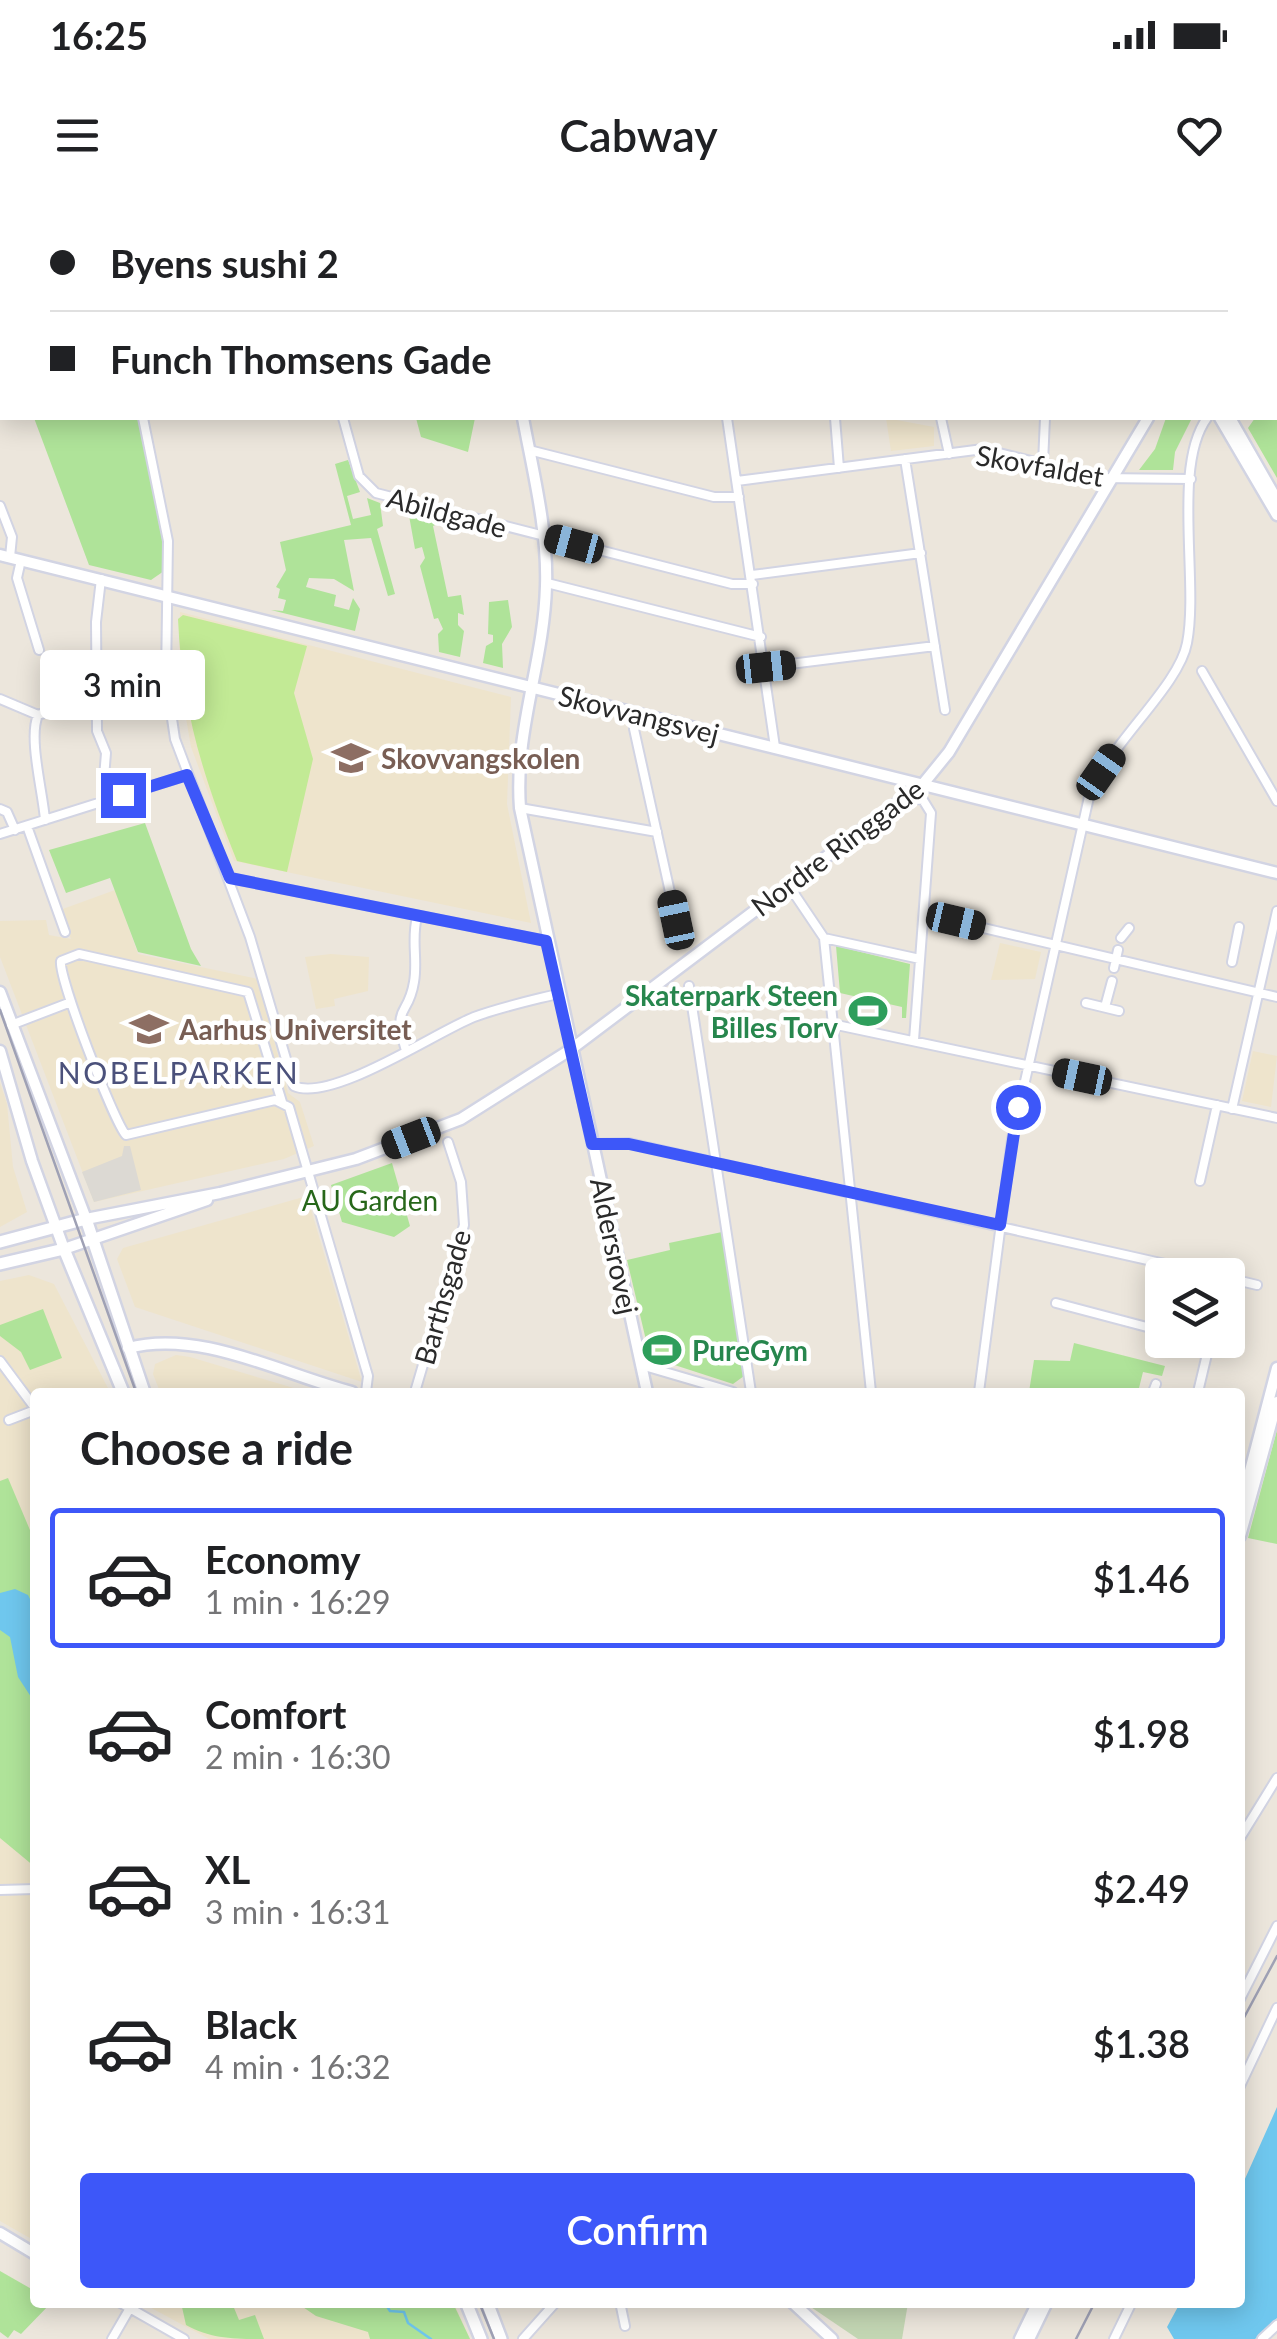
<!DOCTYPE html>
<meta charset="utf-8">
<style>
:root{--surface:#fff;--page:#f2f2f2;--text:#202124;--muted:#757577;--line:#e0e0e0;--accent:#3d57f9}
body{margin:0;font-family:Lato,sans-serif;background:var(--page);color:var(--text);height:100vh;display:flex;flex-direction:column;font-size:38px;white-space:nowrap}
*{box-sizing:border-box;margin:0}
p{font-size:32px;color:var(--muted)}
.icon{flex:none;width:55px;height:55px;fill:none;stroke:currentColor;stroke-width:2;stroke-linecap:round;stroke-linejoin:round}
.map{position:relative;flex:1;overflow:hidden}
.sheet{position:absolute;left:30px;top:1188px;width:1215px;height:920px;display:flex;flex-direction:column;background:var(--surface);border-radius:10px;box-shadow:0 5px 25px #0003}
.sheet>*{flex:none}
.top-card{position:absolute;left:0px;top:0px;width:1278px;height:220px;box-shadow:0 5px 25px #0003;display:grid;align-content:center;height:220px;padding:0 50px;background:var(--surface)}
.tools{position:absolute;left:1145px;top:1058px;display:grid;gap:20px}
.tools a{display:grid;place-items:center;width:100px;height:100px;border-radius:10px;background:var(--surface);box-shadow:0 5px 25px #0003;font-size:50px}
.end{position:absolute;width:45px;height:45px;margin:-22px;border:12px solid #3d57f9;background:#fff;box-shadow:0 0 0 5px #fff}
.from{border-radius:50%}
.bubble{position:absolute;height:70px;border-radius:10px;background:var(--surface);box-shadow:0 5px 25px #0003;font-size:32px;font-weight:600;line-height:70px;text-align:center}
.car{position:absolute;width:30px;height:60px;margin:-30px -15px;border-radius:12px;box-shadow:0 0 8px 2px #0007;background:linear-gradient(#222 24%,#8ab4d8 0 40%,#222 0 76%,#8ab4d8 0 86%,#222 0)}
.top-card b{display:flex;align-items:center;gap:35px;height:95px;font-size:38px}
.top-card b+b{border-top:2px solid var(--line)}
.top-card i{width:25px;height:25px;background:var(--text)}
ul{padding:0;list-style:none}
li{display:flex;align-items:center;gap:30px;height:140px;margin:0 20px 15px;padding:0 30px;border:5px solid transparent;border-radius:10px}
li div{flex:1}
li b{display:block;font-size:38px}
li em{font-style:normal;font-weight:600}
li.active{border-color:var(--accent)}
li>.icon{width:90px;height:90px;stroke-width:1.5}
h2{padding:0 50px;font-size:45px;line-height:120px}
.primary-button{display:flex;gap:20px;margin-top:auto;padding:20px 50px}
.primary-button a{flex:1;height:115px;border-radius:10px;background:var(--accent);color:#fff;font-size:40px;font-weight:600;line-height:115px;text-align:center}
.status{display:flex;justify-content:space-between;align-items:center;height:70px;padding:0 50px;background:var(--surface);direction:ltr}
.status svg{height:28px;fill:currentColor}
header{display:flex;justify-content:space-between;align-items:center;height:130px;padding:0 50px;background:var(--surface);font-size:45px;font-weight:600}
.map>svg:first-child{display:block}
.education{fill:#eee4cc}
.green{fill:#afe399}
.cemetery{fill:#c3d6b3}
.pitch{fill:#c2ea95}
.plaza{fill:#dcd9d3}
.water{fill:#6fc7ee}
.lines{fill:none;stroke-linecap:round;stroke-linejoin:round}
.stream{stroke:#6fc7ee;stroke-width:2.5}
.minor-casing{stroke:#d2d4e3;stroke-width:12}
.tertiary-casing{stroke:#d2d4e3;stroke-width:15}
.secondary-casing{stroke:#d2d4e3;stroke-width:16}
.minor{stroke:#fff;stroke-width:8}
.tertiary{stroke:#fff;stroke-width:10}
.secondary{stroke:#fff;stroke-width:11}
.tram{stroke:#9fa1b5;stroke-width:2.5}
.route{stroke:#3d57f9;stroke-width:12}
.labels{text-anchor:middle;dominant-baseline:central;stroke-width:9;stroke-linejoin:round;paint-order:stroke}
.street-label{font-size:28px;fill:#2a2a2a;stroke:#fff}
.education-label{font-size:28px;font-weight:bold;fill:#785e54;stroke:#fff;text-anchor:start}
.leisure-label{font-size:28px;font-weight:bold;fill:#27864d;stroke:#fff;text-anchor:end}
.park-label{font-size:28px;fill:#27671a;stroke:#fff}
.neighbourhood-label{font-size:30px;letter-spacing:2.5px;fill:#4b517b;stroke:#fff}
</style>
<div class="status"><b>16:25</b><svg viewBox="0 0 49 12"><path d="M0 12V9h3v3zM5 12V6h3v6zM10 12V3h3v9zM15 12V0h3v12zM26 1h20v11H26zM47 4h2v5h-2z"/></svg></div>
<header><svg class="icon" aria-label="menu" viewBox="0 0 24 24"><path d="M4 6h16M4 12h16M4 18h16"/></svg>Cabway<svg class="icon" aria-label="heart" viewBox="0 0 24 24"><path d="M12 20l-8-8c-3-5 5-10 8-4 3-6 11-1 8 4z"/></svg></header>
<div class="map">
<svg width="1277" height="2139" viewBox="0 0 1277 2139">
<rect width="100%" height="100%" fill="#ece6dc"/>
<path class="education" d="M 886,218 L 934,227 L 934,246 L 891,251 Z
M 180,412 L 511,497 L 507,604 L 531,723 L 234,661 L 191,547 L 179,478 Z
M 115,690 L 138,754 L 258,779 L 288,893 L 300,902 L 314,946 L 284,959 L 94,1002 L 0,757 L 0,721 L 46,720 L 49,735 L 71,739 L 60,710 Z
M 1000,743 L 1041,752 L 1035,779 L 991,780 Z
M 331,754 L 369,757 L 368,791 L 334,799 L 335,806 L 316,809 L 305,757 Z
M 1253,851 L 1277,856 L 1271,907 L 1242,901 Z
M 0,882 L 7,904 L 13,967 L 27,1012 L 0,1027 Z
M 307,996 L 362,1182 L 135,1107 L 117,1059 L 123,1048 Z
M 29,1075 L 54,1084 L 110,1192 L 35,1192 L 35,2041 L 0,2021 L 0,1081 Z
M 176,1155 L 190,1157 L 307,1192 L 160,1192 L 153,1174 L 155,1164 Z
M 142,2103 L 454,2103 L 470,2139 L 209,2139 Z"/>
<path class="green" d="M 1185,0 L 1277,0 L 1277,278 L 1248,228 L 1255,218 L 1275,218 L 1275,2 Z
M 34,218 L 138,218 L 162,339 L 164,371 L 151,380 L 89,365 Z
M 416,218 L 475,218 L 468,252 L 421,237 Z
M 1166,218 L 1192,218 L 1175,252 L 1173,270 L 1139,270 L 1155,249 Z
M 348,260 L 360,292 L 347,296 L 353,319 L 371,315 L 367,298 L 380,303 L 383,326 L 377,329 L 395,394 L 388,396 L 371,338 L 344,340 L 354,391 L 334,379 L 309,378 L 306,387 L 336,395 L 334,406 L 349,410 L 353,398 L 360,409 L 355,431 L 271,410 L 283,411 L 286,400 L 278,398 L 280,389 L 276,387 L 286,370 L 280,342 L 351,325 L 335,264 Z
M 408,310 L 448,319 L 433,326 L 448,397 L 461,395 L 464,415 L 458,413 L 458,425 L 464,431 L 460,457 L 439,452 L 438,434 L 443,429 L 438,418 L 434,419 L 420,366 L 425,358 L 422,347 L 415,349 Z
M 508,400 L 512,427 L 502,444 L 503,468 L 483,463 L 486,446 L 493,442 L 493,435 L 488,434 L 489,402 Z
M 145,623 L 191,749 L 201,766 L 138,752 L 110,678 L 66,693 L 49,650 Z
M 836,746 L 910,764 L 906,818 L 902,818 L 902,807 L 840,793 Z
M 392,963 L 410,1026 L 394,1037 L 342,1022 L 331,985 Z
M 722,1032 L 744,1176 L 733,1184 L 650,1157 L 627,1060 L 670,1050 L 669,1043 Z
M 43,1109 L 62,1158 L 30,1170 L 21,1152 L 0,1136 L 0,1125 Z
M 1074,1143 L 1165,1166 L 1162,1176 L 1143,1172 L 1138,1192 L 1029,1192 L 1034,1160 L 1070,1161 Z
M 1277,1230 L 1277,1344 L 1248,1338 Z
M 8,1278 L 35,1342 L 35,1667 L 0,1638 L 0,1281 Z
M 0,2071 L 35,2091 L 35,2102 L 51,2103 L 21,2134 L 14,2130 L 8,2138 L 0,2132 Z
M 195,2102 L 232,2103 L 239,2120 L 255,2115 L 264,2139 C 234,2139 211,2139 186,2125 L 182,2107 Z
M 297,2103 L 453,2103 L 470,2139 L 370,2139 L 368,2132 L 316,2116 Z"/>
<path class="cemetery" d="M 805,2103 L 908,2103 L 902,2139 L 858,2139 Z"/>
<path class="pitch" d="M 183,415 L 307,446 L 294,493 L 313,559 L 287,672 L 237,661 C 203,577 182,510 178,419 Z"/>
<path class="plaza" d="M 124,946 L 130,946 L 141,990 L 94,1002 L 82,972 L 122,956 Z"/>
<path class="water" d="M 15,1389 L 28,1395 L 35,1409 L 35,1503 L 18,1477 L 10,1437 L 0,1430 L 0,1393 Z
M 1277,1907 L 1277,2118 L 1255,2139 L 1174,2139 L 1167,2127 L 1180,2103 L 1240,2102 L 1240,1990 Z"/>
<g class="lines">
<path class="stream" d="M 384,2102 L 390,2111 L 404,2112 L 408,2123 L 431,2139"/>
<g class="minor-casing">
<path id="minor" d="M 217,0 L 228,2
M 693,0 L 694,2
M 819,0 L 819,2
M 937,0 L 937,2
M 1036,0 L 1036,2
M 1275,167 L 1277,166
M 143,218 L 168,341 L 166,478 L 175,539 L 250,737 L 294,886 C 331,903 436,832 474,817 C 501,807 529,801 557,794
M 343,218 L 359,276 L 376,293 L 732,384 L 753,384
M 727,218 L 775,547
M 835,218 L 839,268
M 941,218 L 949,254
M 529,250 L 714,297 L 739,297
M 905,259 L 945,510
M 1043,263 L 1045,218
M 737,281 L 983,249 L 1099,278 L 1191,279
M 0,306 L 12,337 L 10,357
M 21,360 L 17,378 L 39,450
M 752,375 L 921,353
M 101,379 L 96,422 L 97,531 L 106,553 L 102,602
M 547,383 L 761,437
M 766,467 L 935,446
M 1202,471 L 1277,601
M 0,499 L 38,515
M 636,513 L 634,529 L 681,742
M 908,597 L 923,600 L 931,613 L 914,840
M 520,608 L 657,632
M 0,609 L 7,612 L 15,630
M 45,620 C 43,592 28,538 38,515 L 134,482 L 166,478
M 27,626 L 65,732
M 0,634 L 187,575
M 230,678 L 546,741
M 789,686 L 824,738 L 871,1192
M 924,714 L 1277,797
M 824,738 L 920,759
M 1121,738 L 1129,728
M 1232,762 L 1239,727
M 1114,768 L 1118,750
M 689,786 L 751,1192
M 1086,803 L 1119,811
M 1105,807 L 1112,781
M 832,824 L 1277,918
M 11,825 L 71,802
M 406,851 C 392,802 408,819 414,782 C 418,760 411,739 417,717
M 282,902 L 248,792 L 79,754 L 61,761 C 58,777 114,922 126,935 L 275,900 L 289,907 L 368,1176 L 366,1192
M 1232,909 L 1277,711
M 593,944 L 629,943 L 1214,1075
M 1200,981 L 1217,905
M 1228,1078 L 1257,1085
M 1056,1103 L 1162,1131
M 1197,1140 L 1208,1150 L 1198,1192
M 0,1161 L 35,1208
M 641,1165 L 733,1192
M 415,1192 L 464,1025 L 461,982 L 448,942
M 979,1192 L 1012,939 L 1089,597 C 1105,548 1179,487 1187,443 C 1199,382 1172,266 1207,218
M 1153,1192 L 1156,1184
M 9,1220 L 35,1210
M 1240,1638 L 1277,1578
M 0,1690 L 35,1689
M 1240,1799 L 1277,1726
M 1240,1886 L 1277,1808
M 119,2102 L 184,2139
M 620,2102 L 625,2126
M 112,2139 L 130,2108
M 523,2139 L 556,2102
M 1114,2139 L 1132,2102
M 1262,2139 L 1277,2125"/>
</g>
<g class="tertiary-casing">
<path id="tertiary" d="M 483,0 L 483,2
M 1155,0 L 1155,2
M 1170,0 L 1170,2
M 523,218 C 533,272 548,331 546,386 C 544,462 514,531 520,608 L 647,1192
M 1220,218 L 1277,315
M 1230,218 L 1277,300
M 0,355 L 1277,673
M 0,792 L 86,1019 L 220,993 L 356,959 L 461,919 L 570,850 L 923,584 L 949,552 L 1148,218
M 0,851 L 32,961 L 64,1049 L 207,1000
M 128,1148 C 201,1129 281,1174 352,1192
M 1240,1309 L 1277,1168
M 1240,1336 L 1277,1202
M 0,2033 L 35,2054
M 792,2102 L 832,2139
M 1020,2139 L 1038,2102
M 1029,2139 L 1047,2102"/>
</g>
<g class="secondary-casing">
<path id="secondary" d="M 0,1042 L 86,1019 L 144,1192
M 0,1064 L 64,1049 L 123,1192
M 466,2102 L 481,2139
M 487,2102 L 501,2139"/>
</g>
<use href="#minor" class="minor"/>
<use href="#tertiary" class="tertiary"/>
<use href="#secondary" class="secondary"/>
<path class="tram" d="M 0,810 L 136,1192
M 1240,1825 L 1277,1756
M 479,2102 L 494,2139
M 1076,2139 L 1095,2102"/>
</g>
<g class="lines">
<path class="route" d="M 123,595 L 187,575 L 230,678 L 546,741 L 592,944 L 629,944 L 1000,1025 L 1018,907"/>
</g>
<defs>
<g id="school-bare" transform="scale(3)"><path d="M0-5L7-2L0 1L-7-2ZM-4 1L0 2.5L4 1V4Q0 6-4 4Z" fill="#8d6e63" stroke="#fff" stroke-width="2.5" paint-order="stroke"/></g>
<g id="stadium-bare" transform="scale(3)"><path d="M0-5a6.5 5 0 1 0 0 10a6.5 5 0 1 0 0-10ZM-3.5-1.8h7v3.6h-7Z" fill="#2e9e5b" stroke="#fff" stroke-width="2.5" paint-order="stroke"/></g>
<g id="university-bare" transform="scale(3)"><path d="M0-5L7-2L0 1L-7-2ZM-4 1L0 2.5L4 1V4Q0 6-4 4Z" fill="#8d6e63" stroke="#fff" stroke-width="2.5" paint-order="stroke"/></g>
</defs>
<g fill-rule="evenodd">
<use href="#school-bare" x="351" y="558"/>
<use href="#stadium-bare" x="868" y="811"/>
<use href="#university-bare" x="149" y="829"/>
<use href="#stadium-bare" x="662" y="1150"/>
</g>
<g class="labels">
<g class="street-label">
<text transform="translate(1040 265) rotate(10)">Skovfaldet</text>
<text transform="translate(447 312) rotate(15)">Abildgade</text>
<text transform="translate(639 514) rotate(14)">Skovvangsvej</text>
<text transform="translate(837 647) rotate(-37)">Nordre Ringgade</text>
<text transform="translate(615 1046) rotate(78)">Aldersrovej</text>
<text transform="translate(442 1097) rotate(-74)">Barthsgade</text>
</g>
<g class="education-label">
<text x="381" y="558">Skovvangskolen</text>
<text x="179" y="829">Aarhus Universitet</text>
</g>
<g class="leisure-label">
<text x="838" y="795">Skaterpark Steen<tspan x="838" dy="32">Billes Torv</tspan></text>
<text x="692" y="1150" text-anchor="start">PureGym</text>
</g>
<g class="park-label">
<text x="370" y="1000">AU Garden</text>
</g>
<g class="neighbourhood-label">
<text x="179" y="872">NOBELPARKEN</text>
</g>
</g>
</svg>
<div class="tools">
<a><svg class="icon" aria-label="layers" viewBox="0 0 24 24"><path d="M12 4l9 5-9 5-9-5zM3 14l9 5 9-5"/></svg></a>
</div>
<i class="end from" style="left:1018px;top:907px"></i>
<i class="end" style="left:123px;top:595px"></i>
<div class="bubble" style="left:40px;top:450px;width:165px">3 min</div>
<i class="car" style="left:574px;top:344px;rotate:285deg"></i>
<i class="car" style="left:766px;top:467px;rotate:84deg"></i>
<i class="car" style="left:1101px;top:572px;rotate:35deg"></i>
<i class="car" style="left:676px;top:720px;rotate:348deg"></i>
<i class="car" style="left:956px;top:721px;rotate:103deg"></i>
<i class="car" style="left:1082px;top:877px;rotate:282deg"></i>
<i class="car" style="left:411px;top:938px;rotate:249deg"></i>
<div class="top-card">
<b><i class="from"></i>Byens sushi 2</b>
<b><i></i>Funch Thomsens Gade</b>
</div>
<section class="sheet">
<h2>Choose a ride</h2>
<ul>
<li class="active"><svg class="icon" aria-label="car" viewBox="0 0 24 24"><path d="M5 17H2v-5l4-1 3-4h7l3 4 3 1v5h-3M9 17h6M6 11h13"/><circle cx="7" cy="17" r="2"/><circle cx="17" cy="17" r="2"/></svg><div><b>Economy</b><p>1 min · 16:29</p></div><em>$1.46</em></li>
<li><svg class="icon" aria-label="car" viewBox="0 0 24 24"><path d="M5 17H2v-5l4-1 3-4h7l3 4 3 1v5h-3M9 17h6M6 11h13"/><circle cx="7" cy="17" r="2"/><circle cx="17" cy="17" r="2"/></svg><div><b>Comfort</b><p>2 min · 16:30</p></div><em>$1.98</em></li>
<li><svg class="icon" aria-label="car" viewBox="0 0 24 24"><path d="M5 17H2v-5l4-1 3-4h7l3 4 3 1v5h-3M9 17h6M6 11h13"/><circle cx="7" cy="17" r="2"/><circle cx="17" cy="17" r="2"/></svg><div><b>XL</b><p>3 min · 16:31</p></div><em>$2.49</em></li>
<li><svg class="icon" aria-label="car" viewBox="0 0 24 24"><path d="M5 17H2v-5l4-1 3-4h7l3 4 3 1v5h-3M9 17h6M6 11h13"/><circle cx="7" cy="17" r="2"/><circle cx="17" cy="17" r="2"/></svg><div><b>Black</b><p>4 min · 16:32</p></div><em>$1.38</em></li>
</ul>
<div class="primary-button"><a>Confirm</a></div>
</section>
</div>
